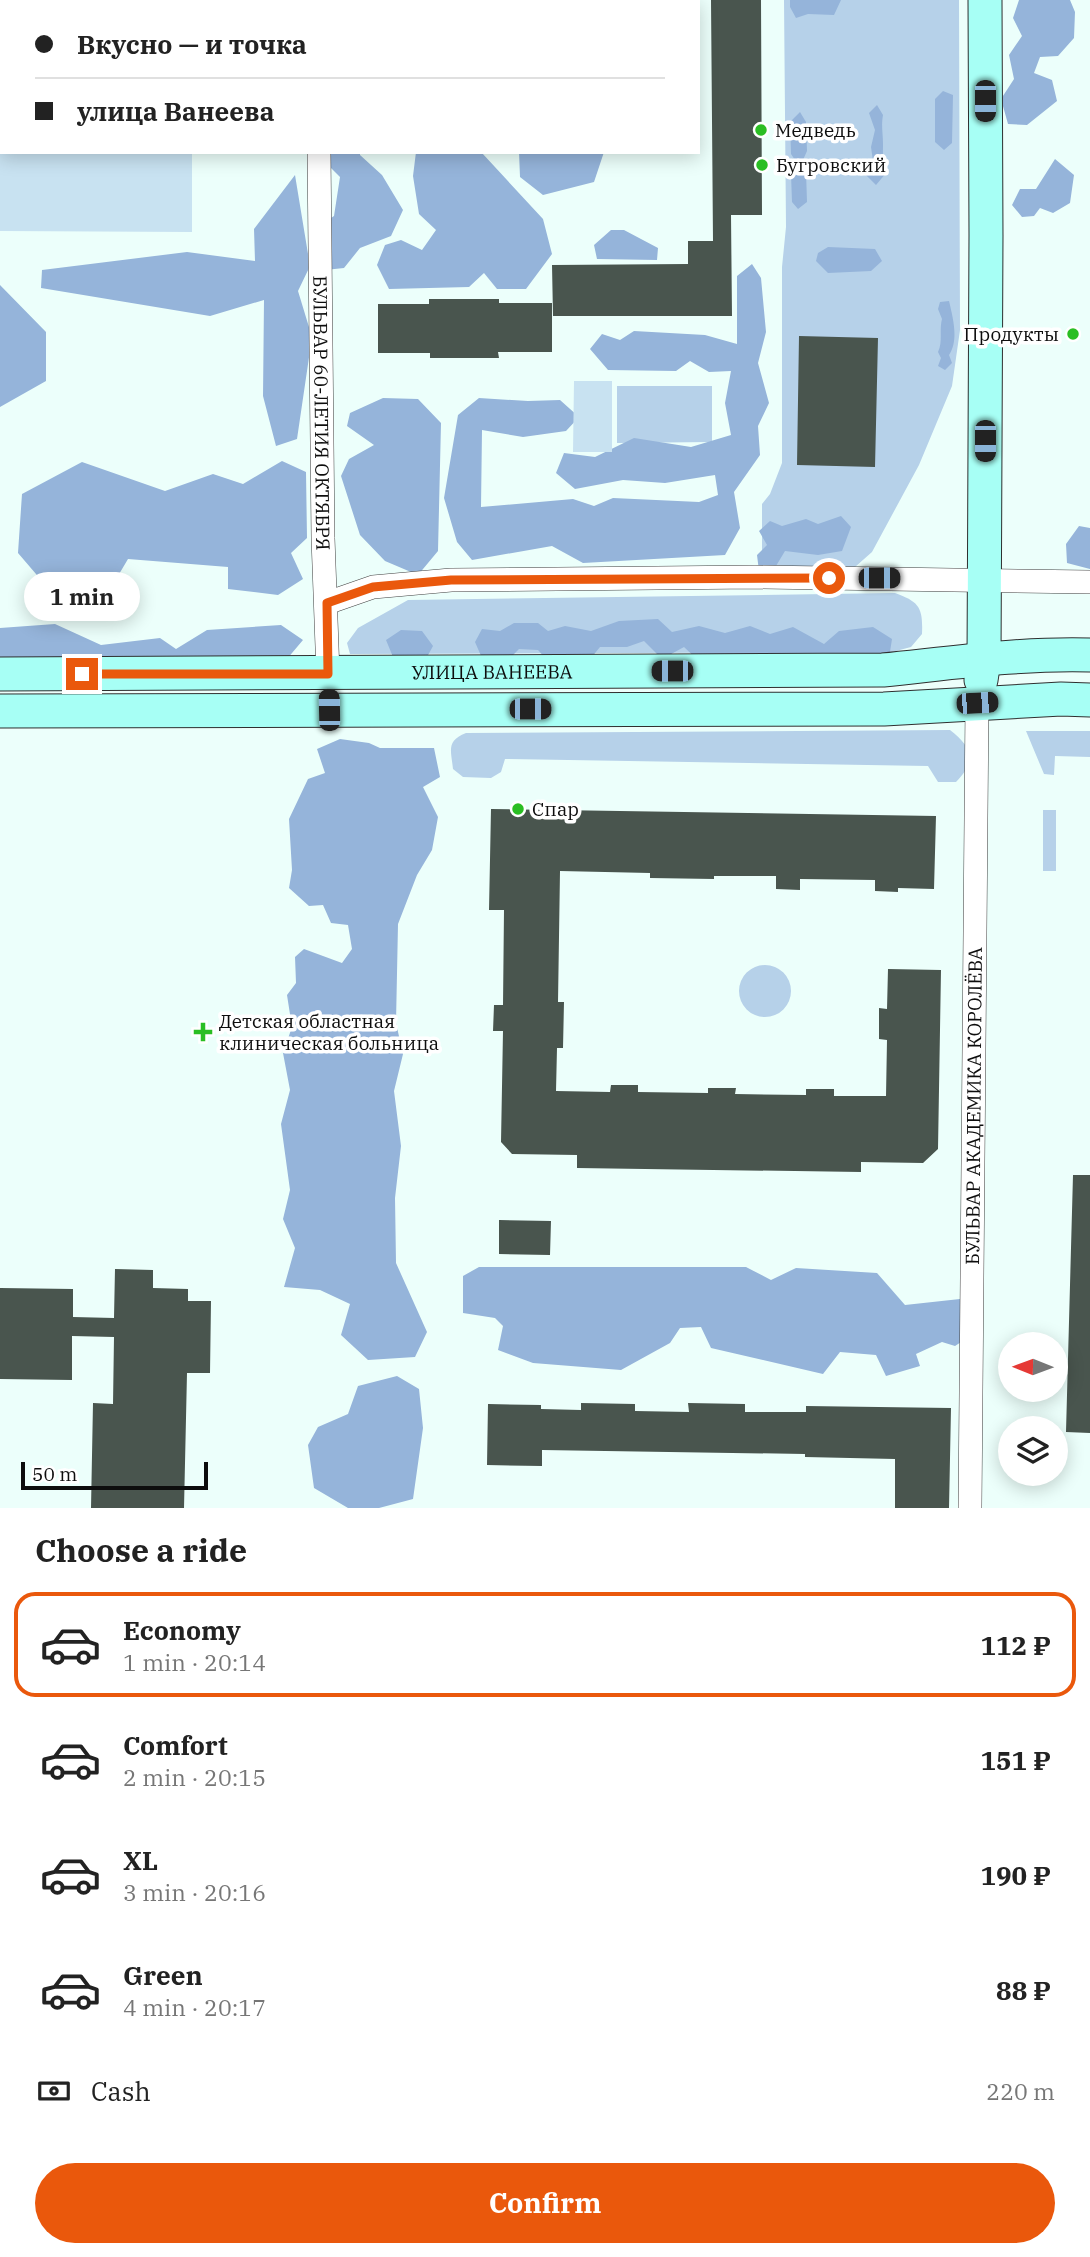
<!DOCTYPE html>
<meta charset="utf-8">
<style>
:root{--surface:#fff;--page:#f6f6f6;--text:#222;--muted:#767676;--line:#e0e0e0;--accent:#ea580c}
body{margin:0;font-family:"IBM Plex Serif",serif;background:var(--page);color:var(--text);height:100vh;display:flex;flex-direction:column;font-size:26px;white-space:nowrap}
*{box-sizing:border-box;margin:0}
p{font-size:23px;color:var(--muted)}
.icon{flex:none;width:38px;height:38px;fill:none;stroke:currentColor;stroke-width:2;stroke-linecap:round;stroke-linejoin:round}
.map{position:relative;height:1508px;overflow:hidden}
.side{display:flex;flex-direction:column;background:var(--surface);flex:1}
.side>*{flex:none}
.guide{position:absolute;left:0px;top:0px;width:700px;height:154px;box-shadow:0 4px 18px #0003;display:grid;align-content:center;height:154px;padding:0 35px;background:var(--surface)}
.needle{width:46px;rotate:271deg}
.controls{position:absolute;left:998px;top:1332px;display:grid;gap:14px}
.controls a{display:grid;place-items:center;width:70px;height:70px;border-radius:50%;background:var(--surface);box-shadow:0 4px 18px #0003;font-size:35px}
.scale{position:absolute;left:21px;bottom:18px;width:187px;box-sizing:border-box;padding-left:7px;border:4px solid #0d0d0d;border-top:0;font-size:19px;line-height:24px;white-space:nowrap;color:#0d0d0d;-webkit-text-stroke:5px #fff;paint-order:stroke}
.end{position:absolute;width:32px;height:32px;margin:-16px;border:9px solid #ea580c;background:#fff;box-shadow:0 0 0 4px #fff}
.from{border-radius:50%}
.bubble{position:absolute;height:49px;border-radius:24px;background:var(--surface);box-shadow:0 4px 18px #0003;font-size:23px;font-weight:700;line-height:49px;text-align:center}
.car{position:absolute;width:21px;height:42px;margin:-21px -10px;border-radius:9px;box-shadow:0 0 5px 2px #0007;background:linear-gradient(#222 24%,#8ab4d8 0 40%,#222 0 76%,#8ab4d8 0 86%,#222 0)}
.guide b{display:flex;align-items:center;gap:24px;height:66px;font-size:26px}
.guide b+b{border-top:2px solid var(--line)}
.guide i{width:18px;height:18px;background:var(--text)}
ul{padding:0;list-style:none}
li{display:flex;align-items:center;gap:21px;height:105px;margin:0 14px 10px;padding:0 21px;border:4px solid transparent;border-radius:21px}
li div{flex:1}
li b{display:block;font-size:26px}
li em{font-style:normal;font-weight:700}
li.selected{border-color:var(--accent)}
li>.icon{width:63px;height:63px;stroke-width:1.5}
h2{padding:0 35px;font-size:32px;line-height:84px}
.pay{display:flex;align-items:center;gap:18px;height:77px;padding:0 35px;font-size:26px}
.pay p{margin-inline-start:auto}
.action{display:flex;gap:14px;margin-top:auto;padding:14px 35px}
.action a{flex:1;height:80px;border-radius:42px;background:var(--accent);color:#fff;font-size:28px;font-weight:700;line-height:80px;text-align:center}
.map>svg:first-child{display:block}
.green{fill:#b6d1e9}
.forest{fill:#95b4da}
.pitch{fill:#c8e2f1}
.building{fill:#49554e}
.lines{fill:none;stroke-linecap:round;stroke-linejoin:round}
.street-casing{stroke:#404040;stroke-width:24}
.secondary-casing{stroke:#2f2f2f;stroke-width:35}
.street{stroke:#fff;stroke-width:23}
.secondary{stroke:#a7fff5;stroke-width:33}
.route{stroke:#ea580c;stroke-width:9}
.poi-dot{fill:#2abe23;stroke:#fff;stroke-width:2.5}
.labels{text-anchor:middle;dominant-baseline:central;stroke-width:7;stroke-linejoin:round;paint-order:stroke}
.poi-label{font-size:19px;fill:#0d0d0d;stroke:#fff;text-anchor:start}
.street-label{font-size:19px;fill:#0d0d0d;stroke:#fff}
</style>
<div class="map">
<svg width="1090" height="1508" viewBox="0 0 1090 1508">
<rect width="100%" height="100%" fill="#ecfffb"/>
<path class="green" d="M 784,0 L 959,0 L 960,330 L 952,386 L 919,465 L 872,552 L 855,567 L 762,568 L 762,504 L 770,494 L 782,463 L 782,267 L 786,227 Z
M 617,386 L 712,386 L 712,442 L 617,443 Z
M 895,593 C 920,602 923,608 922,634 L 911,647 L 892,652 L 350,654 L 347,643 L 358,628 L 408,600 Z
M 950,730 C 972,747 977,761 956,782 L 938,782 L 928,766 L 505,759 L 501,772 L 491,778 L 463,777 L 453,769 C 451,750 446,741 466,733 Z
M 1026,731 L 1090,731 L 1090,757 L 1055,756 L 1054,775 L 1044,774 Z
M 1043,810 L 1056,810 L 1056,871 L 1043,871 Z
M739 991a26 26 0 1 1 52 0a26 26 0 1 1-52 0Z"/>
<path class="forest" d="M 0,0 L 259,0 L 2,2 L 0,92 Z
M 790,0 L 841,0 L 834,15 L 808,14 L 796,18 L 790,7 Z
M 1019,0 L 1070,0 L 1075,12 L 1074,38 L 1058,56 L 1040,57 L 1034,73 L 1052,80 L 1057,101 L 1027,125 L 1008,124 L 1001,99 L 1014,79 L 1009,55 L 1022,36 L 1013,18 Z
M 943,91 L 953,95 L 952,143 L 944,150 L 935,142 L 935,99 Z
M 877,105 L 883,115 C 881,126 883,133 883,144 C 883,156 882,161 887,172 L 876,185 L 866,175 L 873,161 L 871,147 L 875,130 L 869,113 Z
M 800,112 L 806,122 L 807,151 L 803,160 L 806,171 L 807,202 L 798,209 L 792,202 L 791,174 L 797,163 L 791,154 L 790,122 Z
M 325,152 L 360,152 L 360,155 L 382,175 L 403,210 L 391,236 L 360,248 L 344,268 L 325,270 L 314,229 L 334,216 L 340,177 L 324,161 Z
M 416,152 L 482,153 L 543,219 L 552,254 L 526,289 L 497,289 L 484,273 L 469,287 L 389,289 L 377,265 L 385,245 L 401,240 L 422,250 L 436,230 L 419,214 L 413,176 Z
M 519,152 L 604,152 L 594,182 L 543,195 L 520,177 Z
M 1055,159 L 1074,175 L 1070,203 L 1053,213 L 1040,208 L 1034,216 L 1022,217 L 1012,205 L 1020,189 L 1036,189 Z
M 295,175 L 310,266 L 298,291 L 312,337 L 297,439 L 276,446 L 263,396 L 264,300 L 210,316 L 41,288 L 42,270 L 187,252 L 255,261 L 254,229 Z
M 611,230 L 624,230 L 658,248 L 657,260 L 597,259 L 594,245 Z
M 828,247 L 875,249 L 882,261 L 871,271 L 828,273 L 816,261 L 818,253 Z
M 752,264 L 761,278 L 766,332 L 758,363 L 769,403 L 758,426 L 760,455 L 734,492 L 740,528 L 725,555 L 583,563 L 552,546 L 472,560 L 457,542 L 444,498 L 458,415 L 479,398 L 528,401 L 560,400 L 579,417 L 566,431 L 523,437 L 482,430 L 481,507 L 573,499 L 594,506 L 613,498 L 699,502 L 718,495 L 715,475 L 665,483 L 623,480 L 575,489 L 556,473 L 564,453 L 595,457 L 634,438 L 691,447 L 731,435 L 725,403 L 731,371 L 709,372 L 690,361 L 676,371 L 608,370 L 590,349 L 602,334 L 620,340 L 634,331 L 705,335 L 737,344 L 737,276 Z
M 0,285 L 46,332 L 46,381 L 0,407 Z
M 949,301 C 953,318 959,340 949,355 L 952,363 L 945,370 L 938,366 L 941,358 L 938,352 C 943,341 939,331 942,319 L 938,309 L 940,302 Z
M 383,398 L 418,399 L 441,423 L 438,551 L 418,575 L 385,561 L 360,535 L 341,476 L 349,459 L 374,445 L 347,426 L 350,413 Z
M 282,461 L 306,472 L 307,538 L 291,553 L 303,579 L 278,595 L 228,589 L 228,567 L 128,559 L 112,586 L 48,588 L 18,553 L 22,494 L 82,462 L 165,491 L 213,474 L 243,484 Z
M 841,516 L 851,527 L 842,551 L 818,555 L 785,551 L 773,571 L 759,571 L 757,555 L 767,545 L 759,531 L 770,521 L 782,526 L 806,519 L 818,524 Z
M 1079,526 L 1090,528 L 1090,569 L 1067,563 L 1066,544 Z
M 658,619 L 672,632 L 699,626 L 725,633 L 750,626 L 770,634 L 793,627 L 824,644 L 839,631 L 873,627 L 892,639 L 889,658 L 702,664 L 684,647 L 662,659 L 644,641 L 627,647 L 600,647 L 582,669 L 556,670 L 538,650 L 519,649 L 503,665 L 485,665 L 475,642 L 482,629 L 500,631 L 514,623 L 538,623 L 548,631 L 565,626 L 591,631 L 619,621 Z
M 55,624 L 101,645 L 160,638 L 176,649 L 207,630 L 281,625 L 303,640 L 281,666 L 0,664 L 0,628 Z
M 401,630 L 422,631 L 433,646 L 427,657 L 393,657 L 386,640 Z
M 340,739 L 369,743 L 380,748 L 434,748 L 440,777 L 423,787 L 438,817 L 432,850 L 417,875 L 398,924 L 396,1023 L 403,1054 L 394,1091 L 401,1146 L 395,1198 L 396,1263 L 427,1332 L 415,1357 L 368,1360 L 341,1335 L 350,1304 L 320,1290 L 284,1287 L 295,1248 L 283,1219 L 290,1190 L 281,1124 L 290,1090 L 283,1053 L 292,1027 L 287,995 L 296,983 L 295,957 L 304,949 L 342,963 L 352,949 L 348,925 L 331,923 L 323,905 L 309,906 L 289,888 L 292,870 L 289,819 L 308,779 L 325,773 L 317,749 Z
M 479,1267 L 746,1267 L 771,1280 L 796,1268 L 877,1273 L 905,1305 L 960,1299 L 976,1311 L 975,1333 L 955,1346 L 942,1342 L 916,1354 L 920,1366 L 886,1376 L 876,1355 L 840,1352 L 823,1374 L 711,1348 L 701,1327 L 680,1328 L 670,1343 L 621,1370 L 533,1363 L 498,1350 L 503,1326 L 495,1318 L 463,1313 L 463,1276 Z
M 397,1376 L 419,1389 L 423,1428 L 413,1499 L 379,1508 L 348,1508 L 314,1488 L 308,1445 L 318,1427 L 348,1414 L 358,1386 Z"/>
<path class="pitch" d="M 0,108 L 2,152 L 192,152 L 192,232 L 0,231 Z
M 574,381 L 612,381 L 612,452 L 573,452 Z"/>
<path class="building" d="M 711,0 L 761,0 L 762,215 L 731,215 L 732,316 L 553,316 L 552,265 L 688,264 L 688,241 L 713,241 Z
M 429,299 L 499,299 L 499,303 L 552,303 L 552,352 L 498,352 L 499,358 L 430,358 L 430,353 L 378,353 L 378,304 L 429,304 Z
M 799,336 L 878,338 L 875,467 L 797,465 Z
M 491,809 L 936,816 L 934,889 L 898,888 L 898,892 L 875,891 L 875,880 L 800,879 L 800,890 L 776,889 L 776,876 L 714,876 L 714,879 L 650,878 L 650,873 L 560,871 L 558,1002 L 564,1002 L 563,1048 L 557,1048 L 556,1091 L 610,1092 L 611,1085 L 638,1085 L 638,1092 L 708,1093 L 708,1088 L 736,1088 L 735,1094 L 806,1095 L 806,1089 L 834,1089 L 834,1096 L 886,1096 L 887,1040 L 879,1039 L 879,1008 L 887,1009 L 888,969 L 941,970 L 938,1149 L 923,1163 L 861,1162 L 861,1172 L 577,1168 L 577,1155 L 512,1154 L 501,1142 L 503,1031 L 493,1031 L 494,1005 L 503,1005 L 504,910 L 489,910 Z
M 1073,1175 L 1090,1175 L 1090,1433 L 1066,1432 Z
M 499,1220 L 551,1221 L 550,1255 L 499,1254 Z
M 115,1269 L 153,1270 L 153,1288 L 188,1289 L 188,1301 L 211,1301 L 210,1373 L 187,1373 L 184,1508 L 91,1508 L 93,1403 L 113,1404 L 114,1337 L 72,1336 L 72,1380 L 0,1379 L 0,1288 L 73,1289 L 73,1317 L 114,1318 Z
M 581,1403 L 635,1404 L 635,1411 L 689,1412 L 688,1403 L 745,1404 L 745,1412 L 806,1412 L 806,1406 L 951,1408 L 949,1508 L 895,1508 L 895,1459 L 805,1457 L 805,1454 L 542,1450 L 542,1466 L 487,1465 L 488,1404 L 541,1405 L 541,1409 L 581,1410 Z"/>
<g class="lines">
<g class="street-casing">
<g id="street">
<path d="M 318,2 L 318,0"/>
<path id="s1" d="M 319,152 L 323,538 L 328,674"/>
<path d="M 327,603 L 373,587 L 451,580 L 755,577 L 1090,582"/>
<path id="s2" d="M 970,1508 L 977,703"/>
</g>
</g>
<g class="secondary-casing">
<g id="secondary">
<path id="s3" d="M 0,674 L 883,670 C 952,663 1021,653 1090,655"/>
<path d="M 981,680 L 984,660 L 986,235 L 985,0"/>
<path d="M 0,711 L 884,709 L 1061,699 L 1090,700"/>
</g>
</g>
<use href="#street" class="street"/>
<use href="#secondary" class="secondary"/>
</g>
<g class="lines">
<path class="route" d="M 82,674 L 328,674 L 327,603 L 373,587 L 451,580 L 829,578"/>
</g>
<g class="poi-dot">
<circle cx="761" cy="130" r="7"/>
<circle cx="762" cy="165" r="7"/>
<circle cx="1073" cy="334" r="7"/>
<circle cx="518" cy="809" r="7"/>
<path d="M199.5 1021.5h7v7h7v7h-7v7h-7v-7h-7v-7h7z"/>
</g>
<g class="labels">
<g class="poi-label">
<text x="775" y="130">Медведь</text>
<text x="776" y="165">Бугровский</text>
<text x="1059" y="334" text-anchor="end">Продукты</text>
<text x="532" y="809">Спар</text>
<text x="219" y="1021">Детская областная<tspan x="219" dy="22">клиническая больница</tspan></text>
</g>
<g class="street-label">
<text stroke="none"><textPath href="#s1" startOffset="261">БУЛЬВАР 60-ЛЕТИЯ ОКТЯБРЯ</textPath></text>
<text stroke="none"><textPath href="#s3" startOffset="492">УЛИЦА ВАНЕЕВА</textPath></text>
<text stroke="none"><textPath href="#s2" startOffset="402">БУЛЬВАР АКАДЕМИКА КОРОЛЁВА</textPath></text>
</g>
</g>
</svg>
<div class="controls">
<a><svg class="needle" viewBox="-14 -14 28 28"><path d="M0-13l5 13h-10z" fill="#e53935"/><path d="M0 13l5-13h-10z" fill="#767676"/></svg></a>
<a><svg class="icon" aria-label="layers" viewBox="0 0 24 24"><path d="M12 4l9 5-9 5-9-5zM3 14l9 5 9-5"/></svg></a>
</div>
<div class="scale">50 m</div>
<i class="end from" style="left:829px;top:578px"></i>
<i class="end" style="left:82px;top:674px"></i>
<div class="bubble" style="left:24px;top:572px;width:116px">1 min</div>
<i class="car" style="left:985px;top:101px;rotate:180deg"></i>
<i class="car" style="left:985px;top:441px;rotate:180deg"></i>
<i class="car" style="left:879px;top:578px;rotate:90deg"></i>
<i class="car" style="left:672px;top:671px;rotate:270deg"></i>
<i class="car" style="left:977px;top:703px;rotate:87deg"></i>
<i class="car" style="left:530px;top:709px;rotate:90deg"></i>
<i class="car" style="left:329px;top:710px;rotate:359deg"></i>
<div class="guide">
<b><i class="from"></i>Вкусно — и точка</b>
<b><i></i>улица Ванеева</b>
</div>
</div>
<section class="side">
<h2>Choose a ride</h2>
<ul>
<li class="selected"><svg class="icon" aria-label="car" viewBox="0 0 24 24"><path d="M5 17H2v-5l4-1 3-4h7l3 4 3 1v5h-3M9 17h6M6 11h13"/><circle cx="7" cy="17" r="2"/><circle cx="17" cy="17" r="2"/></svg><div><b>Economy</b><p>1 min · 20:14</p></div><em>112 ₽</em></li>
<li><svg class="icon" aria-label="car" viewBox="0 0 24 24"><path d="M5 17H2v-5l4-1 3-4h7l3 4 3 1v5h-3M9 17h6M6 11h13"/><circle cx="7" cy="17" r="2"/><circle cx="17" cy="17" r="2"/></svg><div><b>Comfort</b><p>2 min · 20:15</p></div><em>151 ₽</em></li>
<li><svg class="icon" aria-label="car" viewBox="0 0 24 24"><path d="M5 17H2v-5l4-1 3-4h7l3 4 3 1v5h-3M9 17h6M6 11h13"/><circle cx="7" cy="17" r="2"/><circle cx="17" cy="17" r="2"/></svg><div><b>XL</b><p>3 min · 20:16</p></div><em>190 ₽</em></li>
<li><svg class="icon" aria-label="car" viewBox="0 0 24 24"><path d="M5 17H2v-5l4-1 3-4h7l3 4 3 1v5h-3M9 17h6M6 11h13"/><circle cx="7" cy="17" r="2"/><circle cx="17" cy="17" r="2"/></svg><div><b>Green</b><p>4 min · 20:17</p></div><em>88 ₽</em></li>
</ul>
<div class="pay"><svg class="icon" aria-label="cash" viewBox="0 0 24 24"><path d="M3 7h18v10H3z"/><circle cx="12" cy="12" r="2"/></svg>Cash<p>220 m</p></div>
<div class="action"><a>Confirm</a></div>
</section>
